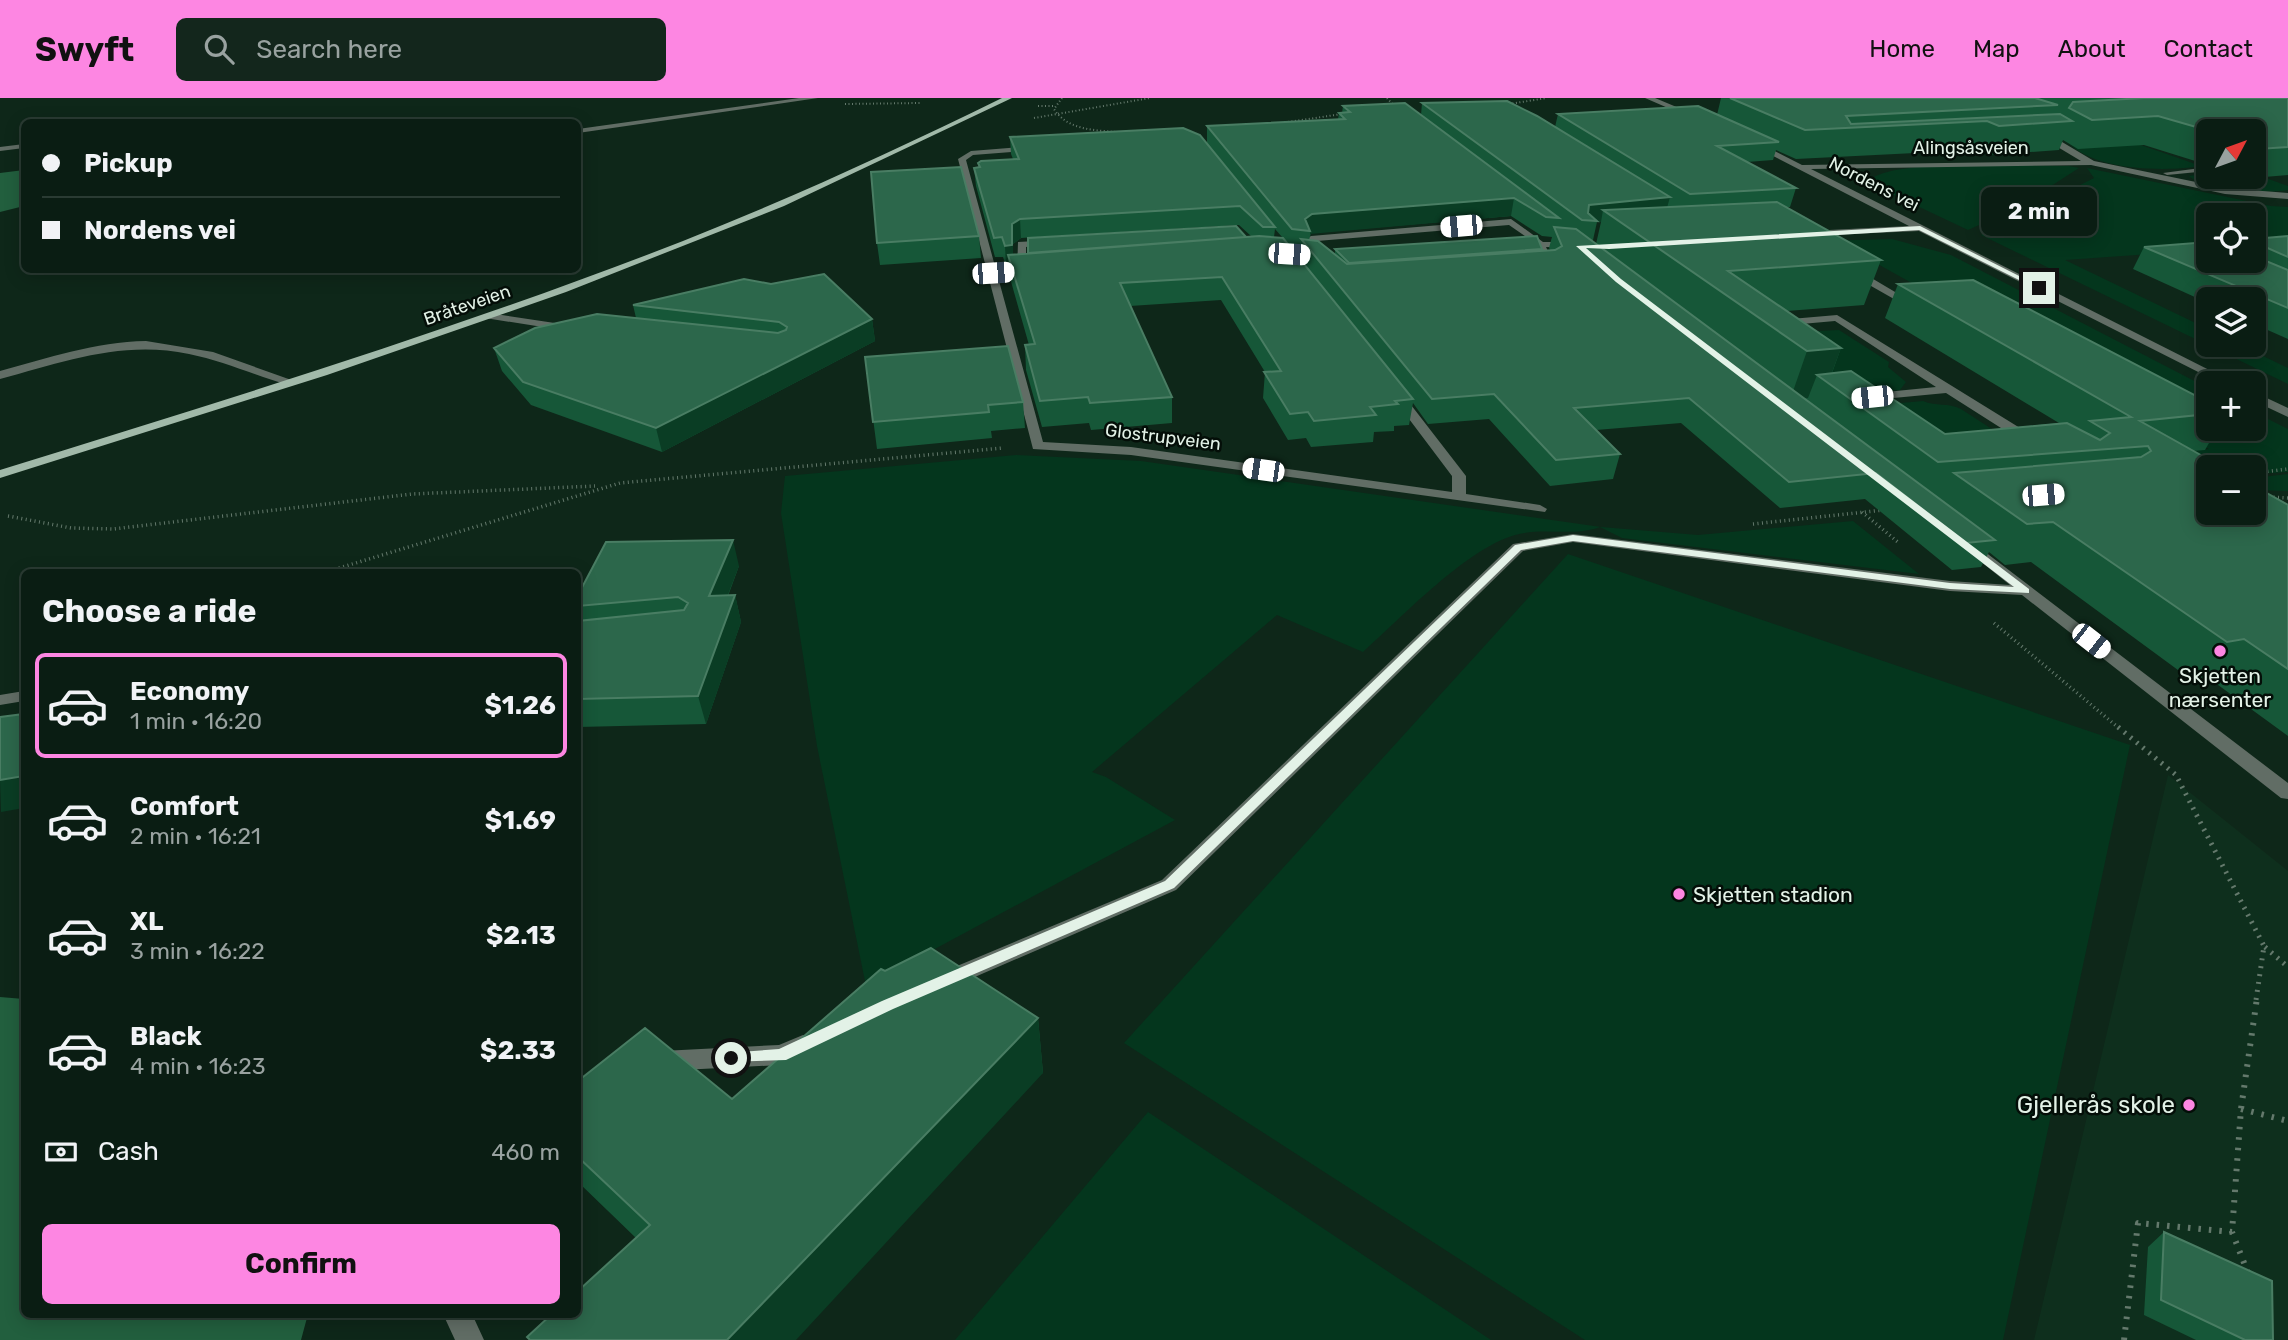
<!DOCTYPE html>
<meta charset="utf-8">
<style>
:root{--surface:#0a1d13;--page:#13261c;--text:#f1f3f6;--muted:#99a2a0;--line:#2a3b33;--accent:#fd86e2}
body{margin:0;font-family:Rubik,sans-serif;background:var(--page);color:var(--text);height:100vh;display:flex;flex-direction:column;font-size:26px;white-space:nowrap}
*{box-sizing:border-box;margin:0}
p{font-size:23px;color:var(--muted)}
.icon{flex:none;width:38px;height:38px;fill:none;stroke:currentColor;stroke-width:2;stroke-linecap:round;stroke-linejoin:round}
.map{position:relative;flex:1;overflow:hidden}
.details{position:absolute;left:21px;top:471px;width:560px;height:749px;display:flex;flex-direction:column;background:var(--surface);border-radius:10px;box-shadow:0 4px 18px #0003,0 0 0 2px var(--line)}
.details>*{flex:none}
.hud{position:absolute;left:21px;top:21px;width:560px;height:154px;border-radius:10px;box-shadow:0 4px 18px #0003,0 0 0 2px var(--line);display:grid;align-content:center;height:154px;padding:0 21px;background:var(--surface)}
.needle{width:46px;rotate:49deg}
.buttons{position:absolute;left:2196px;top:21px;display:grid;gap:14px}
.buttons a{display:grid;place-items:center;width:70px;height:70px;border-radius:10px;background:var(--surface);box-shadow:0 4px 18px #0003,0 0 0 2px var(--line);font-size:35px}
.end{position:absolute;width:32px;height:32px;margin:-16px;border:9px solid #e3f2e7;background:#111;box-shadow:0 0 0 4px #111}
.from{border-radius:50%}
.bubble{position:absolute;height:49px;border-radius:10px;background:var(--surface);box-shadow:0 4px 18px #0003,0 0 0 2px var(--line);font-size:23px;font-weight:700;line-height:49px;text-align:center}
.car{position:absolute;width:21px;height:42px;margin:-21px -10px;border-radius:9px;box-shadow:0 0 5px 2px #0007;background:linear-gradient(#fff 24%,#345 0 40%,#fff 0 76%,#345 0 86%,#fff 0)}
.hud b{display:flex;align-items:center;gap:24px;height:66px;font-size:26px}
.hud b+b{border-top:2px solid var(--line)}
.hud i{width:18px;height:18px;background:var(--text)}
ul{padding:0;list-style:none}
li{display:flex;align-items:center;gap:21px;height:105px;margin:0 14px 10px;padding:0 7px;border:4px solid transparent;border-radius:10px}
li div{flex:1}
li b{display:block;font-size:26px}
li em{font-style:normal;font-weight:700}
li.active{border-color:var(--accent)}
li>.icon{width:63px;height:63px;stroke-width:1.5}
h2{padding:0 21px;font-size:32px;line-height:84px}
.pay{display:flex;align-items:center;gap:18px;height:77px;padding:0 21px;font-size:26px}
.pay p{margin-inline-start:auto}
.primary-button{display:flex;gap:14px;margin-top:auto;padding:14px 21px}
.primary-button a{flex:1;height:80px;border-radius:10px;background:var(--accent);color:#111;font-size:28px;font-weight:700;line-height:80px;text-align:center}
header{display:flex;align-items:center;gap:42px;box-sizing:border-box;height:98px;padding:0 35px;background:var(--accent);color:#111}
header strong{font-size:33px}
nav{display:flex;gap:38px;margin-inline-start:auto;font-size:24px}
.search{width:490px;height:63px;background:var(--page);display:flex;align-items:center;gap:18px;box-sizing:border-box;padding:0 24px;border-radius:10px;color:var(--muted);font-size:26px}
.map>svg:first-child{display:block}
.built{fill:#0e2f1d}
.green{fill:#04361d}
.forest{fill:#225f3e}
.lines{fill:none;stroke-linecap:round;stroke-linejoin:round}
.path-far4{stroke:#64796c;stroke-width:2;stroke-dasharray:1 2.5;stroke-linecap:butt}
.path-far3{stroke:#64796c;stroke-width:2.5;stroke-dasharray:1 2.5;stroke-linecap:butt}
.path-far2{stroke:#64796c;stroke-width:3.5;stroke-dasharray:1 3.5;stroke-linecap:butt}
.path-far1{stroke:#64796c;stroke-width:5;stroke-dasharray:2 6;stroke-linecap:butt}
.path{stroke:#64796c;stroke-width:6;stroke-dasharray:2.5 8;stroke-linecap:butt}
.minor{fill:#616d65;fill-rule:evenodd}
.major{fill:#a1b9a9;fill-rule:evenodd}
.wall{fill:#165738;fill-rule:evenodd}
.shaded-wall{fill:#0a3d24}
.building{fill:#2c674b;stroke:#497d63;stroke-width:2}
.route{fill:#e3f2e7}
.poi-dot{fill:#fd86e2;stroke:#040e08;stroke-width:2.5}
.labels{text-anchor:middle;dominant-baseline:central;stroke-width:5;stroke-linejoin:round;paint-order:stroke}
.far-street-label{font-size:18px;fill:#e3f2e7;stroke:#040e08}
.poi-label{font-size:21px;fill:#e3f2e7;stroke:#040e08}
.near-poi-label{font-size:24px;fill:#e3f2e7;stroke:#040e08;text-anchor:end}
</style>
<header>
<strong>Swyft</strong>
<div class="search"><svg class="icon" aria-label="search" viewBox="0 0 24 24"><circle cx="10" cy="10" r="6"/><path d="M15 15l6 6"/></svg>Search here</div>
<nav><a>Home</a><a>Map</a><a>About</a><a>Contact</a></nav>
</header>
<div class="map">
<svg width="2288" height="1242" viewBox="0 0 2288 1242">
<rect width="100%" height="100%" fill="#0e2719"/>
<path class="built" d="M 2168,677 L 2288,773 L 2288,1242 L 2034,1242 Z"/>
<path class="green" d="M 2067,43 L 2138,46 L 2201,68 C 2166,74 2092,73 2067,43 Z
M 2069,68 L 2079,70 L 2017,110 L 1968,132 L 1877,89 L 1871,81 C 1898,60 2031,68 2069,68 Z
M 2087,70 L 2271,108 L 2288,109 L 2288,146 L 2254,149 L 2254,117 L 2208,117 L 2208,152 L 2065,162 L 2208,231 L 2208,247 L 2240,247 L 2288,270 L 2288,286 L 1981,137 L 2094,80 Z
M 2208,75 L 2208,79 L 2263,79 L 2288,88 L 2288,92 C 2267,96 2204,92 2189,78 Z
M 1892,141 L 1951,157 L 2208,290 L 2208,331 L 2254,331 L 2254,314 L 2288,331 L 2288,374 L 2254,376 L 2254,369 L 2208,369 L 2154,357 L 2209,351 L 1840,145 L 1818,143 Z
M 1839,232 L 1889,264 L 1888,269 L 1906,284 L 1900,292 L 1852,297 L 1844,292 L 1797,234 Z
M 1923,303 C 1936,309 1948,304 1961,311 L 2064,378 L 1845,310 Z
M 1016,357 L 1141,363 L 1601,429 L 1698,437 L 1853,423 L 1919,476 L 1622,440 L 1600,429 C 1573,439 1543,429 1515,437 C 1466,451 1402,519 1363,554 L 1277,517 L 1092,674 L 1106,679 L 1175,722 L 866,888 L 817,648 L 781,415 L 785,378 Z
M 2288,376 L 2288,393 L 2254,392 L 2254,380 Z
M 1568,456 L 2130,647 L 2003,1242 L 1585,1242 L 1124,945 Z
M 1148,1014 L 1491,1242 L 955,1242 Z"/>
<path class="forest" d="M 24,72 L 24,108 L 0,114 L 0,75 Z
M 0,899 L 24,901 L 24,1216 L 308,1216 L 301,1242 L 0,1242 Z"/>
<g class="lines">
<path class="path-far4" d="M 1062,0 L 1054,11 C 1067,32 1094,32 1116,34
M 1387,0 L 1396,10
M 845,6 L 920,5
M 1509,6 L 1547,0
M 1038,8 L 1055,8
M 1034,20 L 1150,0
M 1288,24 L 1342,16
M 2025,109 L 2045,98"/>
<path class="path-far3" d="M 1988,128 L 2028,107"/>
<path class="path-far2" d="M 2254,375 L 2288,371
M 2269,399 L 2288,400
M 1862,414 L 1899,445
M 8,418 L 71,430 L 113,431 L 412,396 L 595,388
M 1753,426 L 1884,412
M 326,474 L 620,385 L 1003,350
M 1994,525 L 2120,631"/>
<path class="path-far1" d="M 2118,629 L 2176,677 L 2264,848 L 2256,902
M 2265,849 L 2288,869"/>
<path class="path" d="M 2241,1011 L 2288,1023
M 2248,1175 L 2232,1134 L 2241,1011 L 2257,900
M 2124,1242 L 2138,1125 L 2232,1134"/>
<path class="minor" d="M 799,0 L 818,0 L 578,35 L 578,31 Z
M 1645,0 L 1655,0 L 1698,18 L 1691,20 Z
M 2046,38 L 2052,38 L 2094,63 L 2225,90 L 2288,95 L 2288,101 L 2225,96 L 2091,67 L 1811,71 L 2235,285 L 2220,285 L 1919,133 L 1806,138 L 1806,134 L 1809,133 L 1909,128 L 1750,46 L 1757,44 L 1802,67 L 2081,63 L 2046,42 Z
M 24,46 L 24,50 L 0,53 L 0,49 Z
M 1033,48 L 1036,52 L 973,57 L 966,62 L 1043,344 L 1131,349 L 1452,394 L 1452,378 L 1391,297 L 1397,293 L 1401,294 L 1466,378 L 1466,396 L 1540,407 L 1547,411 L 1545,414 L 1131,357 L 1033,351 L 958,61 L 971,53 Z
M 2208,69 L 2208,73 L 2167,77 L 2163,75 Z
M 1511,121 L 1543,144 L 1575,144 L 1580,147 L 1575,150 L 1546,149 L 1555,168 L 1550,171 L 1345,185 L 1317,160 L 1306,141 L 1311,138 ZM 1509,127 L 1532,143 L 1515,143 L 1510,146 L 1512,148 L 1537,149 L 1544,165 L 1347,179 L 1324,157 L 1317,143 Z
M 1054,142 L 1056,144 L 1026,149 L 1026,173 L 1017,175 L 1018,144 Z
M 1850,172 L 1858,172 L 1917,207 L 1908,209 L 1850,176 Z
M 489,215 L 568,227 L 573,230 L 568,233 L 485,220 L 484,218 Z
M 1837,217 L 2033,338 L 2034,341 L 2023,344 L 1946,295 L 1862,303 L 1862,297 L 1866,296 L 1936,289 L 1835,223 L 1779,228 L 1774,225 L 1779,222 Z
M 146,243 L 213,254 L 297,284 L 291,288 C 256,278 224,263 189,256 C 122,242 64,264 0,281 L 0,273 C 48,260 95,244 146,243 Z
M 2254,294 L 2288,310 L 2288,319 L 2254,303 Z
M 1573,436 L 1950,483 L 2010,487 L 1960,447 L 1962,444 L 1972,444 L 2288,685 L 2288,701 L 2281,700 L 2022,497 L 1950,493 L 1573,444 L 1523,453 L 1176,792 L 954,888 L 946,891 L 938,888 L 935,882 L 938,876 L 1162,782 L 1513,446 Z
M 24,593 L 24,603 L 0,607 L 0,597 Z
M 803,937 L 811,940 L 815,947 L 811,954 L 781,967 L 662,973 L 654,970 L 650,963 L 654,956 L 662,953 L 779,947 Z
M 443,1216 L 472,1216 L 484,1242 L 455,1242 Z"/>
<path class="major" d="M 1002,0 L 1012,0 L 784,108 L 566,194 L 327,277 L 0,380 L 0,372 C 229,301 460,230 683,143 C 792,100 898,51 1002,0 Z"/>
</g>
<path class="wall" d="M 1721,0 L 2288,0 L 2288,77 L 2241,81 L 2237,79 L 2254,79 L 2254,33 L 2208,33 L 2208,67 L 2144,47 L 2078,51 L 2063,42 L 2059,52 L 1987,57 L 1975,52 L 1796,61 L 1776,52 L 1773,62 L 1747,64 L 1796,90 L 1790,109 L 1786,109 L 1881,162 L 1864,207 L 1787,213 L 1841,250 L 1832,275 L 1945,336 L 2059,325 L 1885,220 L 1898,186 L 2208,304 L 2208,331 L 2217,331 L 2205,352 L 2193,353 L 2288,407 L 2288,638 L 2214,584 L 2197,586 L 2031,464 L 2005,467 L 1989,454 L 1981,469 L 1952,472 L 1865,401 L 1780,410 L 1681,325 L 1596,332 L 1620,356 L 1613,381 L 1550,388 L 1489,321 L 1428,326 L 1413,305 L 1409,327 L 1394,328 L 1394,333 L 1374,334 L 1373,344 L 1311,349 L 1306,340 L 1288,342 L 1263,300 L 1265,274 L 1221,202 L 1130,208 L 1172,299 L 1172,325 L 1091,332 L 1089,325 L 1042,329 L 1026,272 L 1025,247 L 1029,247 L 1010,180 L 1009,168 L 1006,168 L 1003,159 L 995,159 L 976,88 L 974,70 L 979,69 L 978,65 L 1013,61 L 1011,56 L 1010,39 L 1207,45 L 1207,28 L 1338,21 L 1339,15 L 1342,15 L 1343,8 L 1421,17 L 1422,5 L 1555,29 L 1558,16 L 1717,17 ZM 1511,118 L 1542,138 L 1552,139 L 1549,150 L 1551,153 L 1542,153 L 1542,151 L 1335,151 L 1335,156 L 1309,142 L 1311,135 ZM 1597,124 L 1601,124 L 1596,146 L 1590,142 L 1593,142 ZM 1239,127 L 1251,138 L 1013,157 L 1013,146 L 1021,140 ZM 1275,131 L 1282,139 L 1274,139 ZM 1292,151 L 1301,151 L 1300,160 Z
M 979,138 L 981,160 L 880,167 L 877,145 Z
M 2288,138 L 2288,241 L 2254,226 L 2254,201 L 2208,201 L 2208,205 L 2133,171 L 2144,149 L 2254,163 L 2254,141 Z
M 633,207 L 872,221 L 875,243 L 662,354 L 531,307 L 502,273 L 494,250 L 636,220 Z
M 865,259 L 1023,304 L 1025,330 L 991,333 L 992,340 L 877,351 Z
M 739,468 L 728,498 L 735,497 L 741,524 L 706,626 L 578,629 L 578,497 Z
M 885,873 L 1038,920 L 1043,975 L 636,1140 L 578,1084 L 578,983 L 732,1001 Z
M 2164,1134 L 2273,1242 L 2196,1242 L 2144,1217 L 2148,1149 Z"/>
<path class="shaded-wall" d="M 1670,99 L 1665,117 L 1603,112 L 1601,124 L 1585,122 L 1589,107 Z
M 1514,100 L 1511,118 L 1310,136 L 1310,133 L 1305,121 L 1312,116 Z
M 1020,121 L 1021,140 L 1013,146 L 1013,168 L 1008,157 L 1009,168 L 1006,168 L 1005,148 L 1012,126 Z
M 872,221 L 875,243 L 662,354 L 656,330 Z
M 1841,250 L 1828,285 L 1817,277 L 1808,300 L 1790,302 L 1807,253 Z
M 733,442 L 739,468 L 717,525 L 709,498 Z
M 735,497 L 741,524 L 706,626 L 698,598 Z
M 24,678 L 24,710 L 1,714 L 0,682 Z
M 1038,920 L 1043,975 L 796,1242 L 727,1242 Z"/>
<path class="building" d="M 1730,0 L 2035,0 L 2058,7 L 1846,18 L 1851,26 L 2060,16 L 2072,23 L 1999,28 L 1987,23 L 1805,32 Z
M 2144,0 L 2288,0 L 2288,49 L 2258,51 L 2254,49 L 2254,33 L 2210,33 L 2158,18 L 2092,22 L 2069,10 L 2073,4 Z
M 1507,3 L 1537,18 L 1670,99 L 1589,107 L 1588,115 L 1597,123 L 1582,122 L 1422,5 Z
M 1405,5 L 1559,120 L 1546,119 L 1514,100 L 1312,116 L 1305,121 L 1310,133 L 1292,131 L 1207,28 L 1345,21 L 1339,15 L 1350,14 L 1343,8 Z
M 1698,8 L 1779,44 L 1717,48 L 1796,90 L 1690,96 L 1558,16 Z
M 1183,30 L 1200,37 L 1275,129 L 1263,129 L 1240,108 L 1020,121 L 1012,126 L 1012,147 L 1005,148 L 1002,139 L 994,140 L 974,70 L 980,69 L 978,65 L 981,63 L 1019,61 L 1010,39 Z
M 961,69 L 979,138 L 877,145 L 871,74 Z
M 1777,104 L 1881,162 L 1728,173 L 1841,250 L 1807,253 L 1603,112 Z
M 1236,128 L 1246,139 L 1028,155 L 1028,140 Z
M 1554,129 L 1576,131 L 1995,442 L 1966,445 L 1876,375 L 1789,384 L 1689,300 L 1574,310 L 1620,356 L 1556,362 L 1494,296 L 1432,301 L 1301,141 L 1318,143 L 1347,166 L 1555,152 L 1562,148 Z
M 1259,138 L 1283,140 L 1413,301 L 1395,303 L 1398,306 L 1370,309 L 1376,317 L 1314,323 L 1308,314 L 1290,316 L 1264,274 L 1281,273 L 1222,179 L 1120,185 L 1172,299 L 1090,305 L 1088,299 L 1040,303 L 1025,247 L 1035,246 L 1008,157 Z
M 1537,138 L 1542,151 L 1349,165 L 1335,151 Z
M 2288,138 L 2288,159 L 2254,144 L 2254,141 Z
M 2208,144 L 2208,163 L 2254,163 L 2254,158 L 2288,172 L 2288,210 L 2144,149 Z
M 824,176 L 872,221 L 656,330 L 523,284 L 494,250 L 535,230 L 597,216 L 778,235 L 786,232 L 787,229 L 779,224 L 633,207 L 744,181 L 771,186 Z
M 1973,182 L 2208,304 L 2208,316 L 2140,323 L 2222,369 L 2208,369 L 2208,415 L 2254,415 L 2254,388 L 2288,407 L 2288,571 L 2244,541 L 2227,544 L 2053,424 L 2027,426 L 1954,375 L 2141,359 L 2151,353 L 2148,348 L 1938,364 L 1817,277 L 1851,273 L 1945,336 L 2067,325 L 2100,342 L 2110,335 L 2090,323 L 2131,319 L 1898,186 Z
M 1008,248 L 1023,304 L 988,307 L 989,314 L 873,324 L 865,259 Z
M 733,442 L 709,498 L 735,497 L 698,598 L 578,601 L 578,523 L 684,512 L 688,505 L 678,499 L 578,508 L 578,497 L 606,444 Z
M 24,616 L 24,678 L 0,682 L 0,619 Z
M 931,850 L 1038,920 L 727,1242 L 530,1242 L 527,1239 L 552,1216 L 578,1216 L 578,1193 L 650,1127 L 578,1059 L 578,983 L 645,930 L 732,1001 L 881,871 L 885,873 Z
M 2164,1134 L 2272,1183 L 2273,1242 L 2245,1242 L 2161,1202 Z"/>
<path class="route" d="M 1920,128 L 2043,190 L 2037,191 L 1919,132 L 1609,151 L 1586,150 L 1621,181 L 2029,491 L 2029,495 L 1950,491 L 1573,443 L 1521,452 L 1174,790 L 893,911 L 786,962 L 726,964 L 726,955 L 779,951 L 882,903 L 1165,783 L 1515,447 L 1573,437 L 1950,485 L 2014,489 L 1616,184 L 1576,148 Z"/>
<g class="poi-dot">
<circle cx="2220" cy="553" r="7"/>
<circle cx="1679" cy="796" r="7"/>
<circle cx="2189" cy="1007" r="7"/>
</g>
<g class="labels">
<g class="far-street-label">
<text x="1971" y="50">Alingsåsveien</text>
<text transform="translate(1874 86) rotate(27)">Nordens vei</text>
<text transform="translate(467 207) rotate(-19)">Bråteveien</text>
<text transform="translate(1163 339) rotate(7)">Glostrupveien</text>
</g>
<g class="poi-label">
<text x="2220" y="577">Skjetten<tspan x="2220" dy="24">nærsenter</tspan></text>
<text x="1693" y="796" text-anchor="start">Skjetten stadion</text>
</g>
<g class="near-poi-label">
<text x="2175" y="1007">Gjellerås skole</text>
</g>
</g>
</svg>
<div class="buttons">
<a><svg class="needle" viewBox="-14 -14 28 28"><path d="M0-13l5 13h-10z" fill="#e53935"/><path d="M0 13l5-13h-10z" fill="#99a2a0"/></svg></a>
<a><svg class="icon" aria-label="locate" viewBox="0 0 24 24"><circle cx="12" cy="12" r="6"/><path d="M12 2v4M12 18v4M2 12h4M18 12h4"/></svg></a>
<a><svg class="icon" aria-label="layers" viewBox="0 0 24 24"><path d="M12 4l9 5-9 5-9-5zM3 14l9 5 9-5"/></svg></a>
<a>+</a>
<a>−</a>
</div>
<i class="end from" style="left:731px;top:960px"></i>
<i class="end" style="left:2039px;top:190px"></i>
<div class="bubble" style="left:1981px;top:89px;width:116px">2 min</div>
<i class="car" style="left:1461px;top:128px;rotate:265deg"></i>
<i class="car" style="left:1289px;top:156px;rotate:94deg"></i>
<i class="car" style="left:993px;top:175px;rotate:86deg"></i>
<i class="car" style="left:1872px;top:299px;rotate:264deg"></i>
<i class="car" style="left:1263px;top:372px;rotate:278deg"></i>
<i class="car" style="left:2043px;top:397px;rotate:85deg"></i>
<i class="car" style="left:2091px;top:543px;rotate:128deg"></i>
<div class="hud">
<b><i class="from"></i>Pickup</b>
<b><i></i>Nordens vei</b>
</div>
<section class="details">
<h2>Choose a ride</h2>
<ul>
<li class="active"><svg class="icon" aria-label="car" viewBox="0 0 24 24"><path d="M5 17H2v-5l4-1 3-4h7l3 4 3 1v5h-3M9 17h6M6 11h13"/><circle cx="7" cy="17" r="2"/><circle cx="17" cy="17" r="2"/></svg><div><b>Economy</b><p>1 min · 16:20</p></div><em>$1.26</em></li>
<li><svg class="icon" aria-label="car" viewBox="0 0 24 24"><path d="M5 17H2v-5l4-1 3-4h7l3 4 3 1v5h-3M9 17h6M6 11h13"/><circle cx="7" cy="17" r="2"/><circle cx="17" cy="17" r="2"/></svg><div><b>Comfort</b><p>2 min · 16:21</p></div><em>$1.69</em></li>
<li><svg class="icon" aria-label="car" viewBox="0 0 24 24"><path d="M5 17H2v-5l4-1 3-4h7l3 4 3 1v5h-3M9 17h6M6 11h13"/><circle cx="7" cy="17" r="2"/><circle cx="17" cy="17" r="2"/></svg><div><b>XL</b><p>3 min · 16:22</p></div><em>$2.13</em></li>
<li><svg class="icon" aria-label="car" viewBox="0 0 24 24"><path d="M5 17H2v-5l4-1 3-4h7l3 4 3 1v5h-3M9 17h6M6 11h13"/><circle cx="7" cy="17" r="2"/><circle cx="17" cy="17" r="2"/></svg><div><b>Black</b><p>4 min · 16:23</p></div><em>$2.33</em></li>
</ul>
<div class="pay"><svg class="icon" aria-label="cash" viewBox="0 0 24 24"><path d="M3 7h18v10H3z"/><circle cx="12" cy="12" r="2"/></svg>Cash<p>460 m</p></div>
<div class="primary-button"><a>Confirm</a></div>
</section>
</div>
